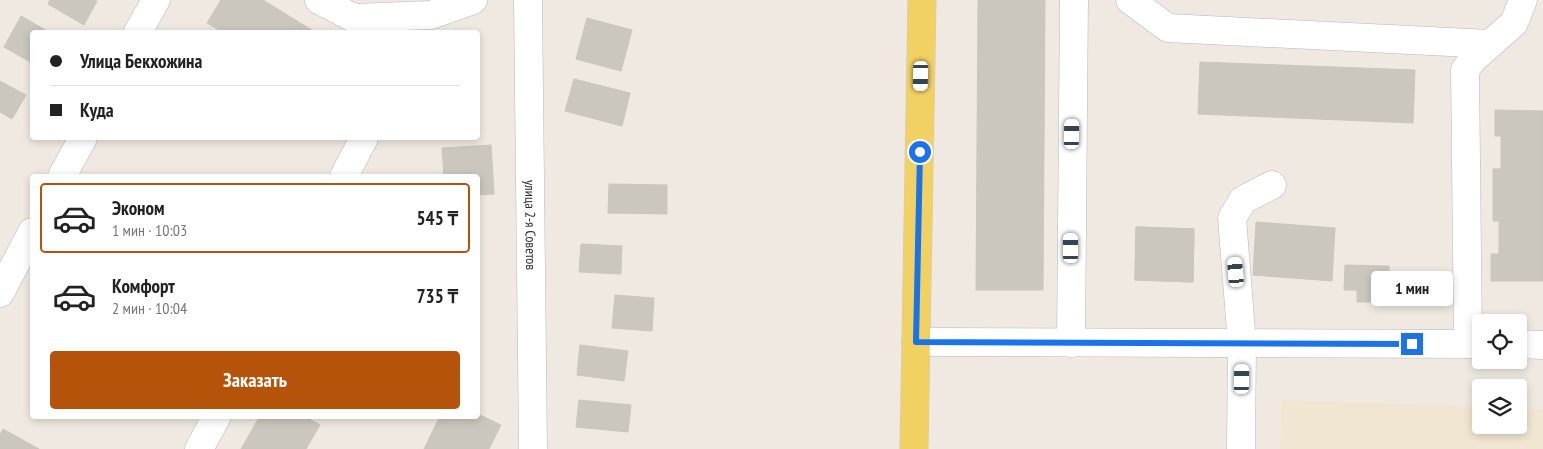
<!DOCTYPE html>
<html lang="ru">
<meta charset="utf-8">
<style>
:root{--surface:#fff;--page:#f6f6f6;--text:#222;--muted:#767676;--line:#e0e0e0;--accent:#b45309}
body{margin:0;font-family:"PT Sans Narrow",sans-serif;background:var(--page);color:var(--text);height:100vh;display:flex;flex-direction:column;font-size:19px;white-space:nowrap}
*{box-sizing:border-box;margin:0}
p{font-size:16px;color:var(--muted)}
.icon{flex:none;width:28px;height:28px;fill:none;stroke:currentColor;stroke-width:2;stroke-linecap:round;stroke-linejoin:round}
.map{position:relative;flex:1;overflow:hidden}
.sheet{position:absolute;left:30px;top:174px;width:450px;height:245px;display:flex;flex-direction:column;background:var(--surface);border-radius:5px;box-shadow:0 2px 8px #0003}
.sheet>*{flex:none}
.hud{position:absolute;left:30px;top:30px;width:450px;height:110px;border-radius:5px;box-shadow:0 2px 8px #0003;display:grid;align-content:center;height:110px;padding:0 20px;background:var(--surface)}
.fabs{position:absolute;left:1472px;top:314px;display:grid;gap:10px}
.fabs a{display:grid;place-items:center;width:55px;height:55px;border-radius:5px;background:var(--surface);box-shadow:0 2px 8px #0003;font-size:25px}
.end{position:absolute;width:22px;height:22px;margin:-11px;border:6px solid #1a73e8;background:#fff;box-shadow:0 0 0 2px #fff}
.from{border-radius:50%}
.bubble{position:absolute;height:35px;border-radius:5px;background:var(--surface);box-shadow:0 2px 8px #0003;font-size:16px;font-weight:700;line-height:35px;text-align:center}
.car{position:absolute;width:15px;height:30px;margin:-15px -8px;border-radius:6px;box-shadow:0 0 4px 1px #0007;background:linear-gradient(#fff 24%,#345 0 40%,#fff 0 76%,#345 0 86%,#fff 0)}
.hud b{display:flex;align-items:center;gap:18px;height:48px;font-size:19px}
.hud b+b{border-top:1px solid var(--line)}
.hud i{width:12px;height:12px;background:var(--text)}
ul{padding:9px 0 0;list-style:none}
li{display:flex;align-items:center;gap:15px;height:70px;margin:0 10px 8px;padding:0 10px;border:2px solid transparent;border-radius:5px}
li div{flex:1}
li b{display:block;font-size:19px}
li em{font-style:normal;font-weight:700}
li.selected{border-color:var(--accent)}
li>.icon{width:45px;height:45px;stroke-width:1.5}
.action{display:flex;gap:10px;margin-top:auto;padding:10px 20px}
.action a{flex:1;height:58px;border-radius:5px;background:var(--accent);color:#fff;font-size:20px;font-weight:700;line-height:58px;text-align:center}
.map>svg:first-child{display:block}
.education{fill:#f0e6d1}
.building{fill:#cbc7bf;stroke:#cbc5ba}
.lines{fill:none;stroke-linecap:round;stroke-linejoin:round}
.minor-casing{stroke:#b4b7c1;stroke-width:29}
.major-casing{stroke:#c9c9c9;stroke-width:29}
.minor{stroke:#fff;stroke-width:28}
.major{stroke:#f2d163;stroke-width:28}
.route{stroke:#1a73e8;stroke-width:6}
.labels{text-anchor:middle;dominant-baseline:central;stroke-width:4;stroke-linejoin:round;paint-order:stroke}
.street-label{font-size:14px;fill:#2e2e2e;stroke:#fff}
</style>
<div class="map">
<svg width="1543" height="449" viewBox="0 0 1543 449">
<rect width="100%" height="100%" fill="#efe9e1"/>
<path class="education" d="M 1282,400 L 1481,407 L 1481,425 L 1519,425 L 1519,409 L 1543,410 L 1543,449 L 1280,449 Z"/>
<path class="building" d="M 50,0 L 95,0 L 97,1 L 84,25 L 48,4 Z
M 221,0 L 263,0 L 315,32 L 223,32 L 207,23 Z
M 978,0 L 1045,0 L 1043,290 L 976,290 Z
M 21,16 L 49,32 L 32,32 L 32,63 L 4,47 Z
M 587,18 L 632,30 L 621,71 L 576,59 Z
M 1200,62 L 1415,70 L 1413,123 L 1198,114 Z
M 574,79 L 630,93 L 622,126 L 565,111 Z
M 0,81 L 26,95 L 12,119 L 0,112 Z
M 1495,110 L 1543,111 L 1543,281 L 1491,281 L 1491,254 L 1499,254 L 1499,221 L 1493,221 L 1493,169 L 1501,169 L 1501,136 L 1495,136 Z
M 491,145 L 494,194 L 478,195 L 478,176 L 444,176 L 442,148 Z
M 609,184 L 667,185 L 667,214 L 608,213 Z
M 1256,222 L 1335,228 L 1332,281 L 1253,275 Z
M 1136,227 L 1194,229 L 1193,282 L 1135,280 Z
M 1136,227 L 1194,229 L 1193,282 L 1135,280 Z
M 581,244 L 622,246 L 621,274 L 579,272 Z
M 1345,265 L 1389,266 L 1389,294 L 1376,293 L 1376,302 L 1357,302 L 1357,290 L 1344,290 Z
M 615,295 L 654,298 L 652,331 L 612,328 Z
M 580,345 L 628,351 L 624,381 L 577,375 Z
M 579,400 L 631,405 L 628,432 L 576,427 Z
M 478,414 L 501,425 L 489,449 L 424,449 L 440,416 L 478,416 Z
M 260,416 L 304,416 L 320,425 L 306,449 L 241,449 Z
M 3,429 L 39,449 L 0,449 L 0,435 Z"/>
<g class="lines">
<g class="minor-casing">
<g id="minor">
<path d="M 319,0 L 354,18 L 431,15 L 473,0"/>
<path id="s1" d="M 528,0 L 533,449"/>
<path d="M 1130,0 L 1168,28 L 1490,44"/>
<path d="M 138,32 L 156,0"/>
<path d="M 62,176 L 83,138"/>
<path d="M 344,176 L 364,138"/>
<path d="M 0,293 L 32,232"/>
<path d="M 916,342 L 1481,344"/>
<path d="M 1071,343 L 1074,0"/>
<path d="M 1468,343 L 1465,70 L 1473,59 L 1514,23 L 1523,0"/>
<path d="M 1519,344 L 1543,345"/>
<path d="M 199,449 L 217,416"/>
<path d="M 1241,449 L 1242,344 L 1232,218 L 1243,200 L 1272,185"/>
</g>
</g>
<g class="major-casing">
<path id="major" d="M 914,449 L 922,0"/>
</g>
<use href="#minor" class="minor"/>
<use href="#major" class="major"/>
</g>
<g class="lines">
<path class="route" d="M 920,152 L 916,342 L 1412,344"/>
</g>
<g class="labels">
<g class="street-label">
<text stroke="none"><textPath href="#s1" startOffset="225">улица 2-я Советов</textPath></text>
</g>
</g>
</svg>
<div class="fabs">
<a><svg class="icon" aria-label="locate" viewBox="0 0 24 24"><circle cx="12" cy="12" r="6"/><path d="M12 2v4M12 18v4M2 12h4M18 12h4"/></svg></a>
<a><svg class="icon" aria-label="layers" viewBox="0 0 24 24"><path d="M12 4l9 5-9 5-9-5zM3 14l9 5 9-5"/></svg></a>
</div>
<i class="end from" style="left:920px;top:152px"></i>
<i class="end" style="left:1412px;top:344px"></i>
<div class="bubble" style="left:1371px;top:271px;width:82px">1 мин</div>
<i class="car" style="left:921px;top:76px;rotate:181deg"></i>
<i class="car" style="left:1072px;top:134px;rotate:1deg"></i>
<i class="car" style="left:1071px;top:248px;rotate:0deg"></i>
<i class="car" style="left:1236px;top:272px;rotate:355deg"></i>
<i class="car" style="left:1242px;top:379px;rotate:1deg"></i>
<div class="hud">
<b><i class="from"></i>Улица Бекхожина</b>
<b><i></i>Куда</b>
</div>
<section class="sheet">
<ul>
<li class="selected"><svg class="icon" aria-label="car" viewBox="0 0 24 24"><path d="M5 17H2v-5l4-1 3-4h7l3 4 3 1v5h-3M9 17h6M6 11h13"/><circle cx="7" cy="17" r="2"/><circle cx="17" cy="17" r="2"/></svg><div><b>Эконом</b><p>1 мин · 10:03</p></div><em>545 ₸</em></li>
<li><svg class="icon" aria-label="car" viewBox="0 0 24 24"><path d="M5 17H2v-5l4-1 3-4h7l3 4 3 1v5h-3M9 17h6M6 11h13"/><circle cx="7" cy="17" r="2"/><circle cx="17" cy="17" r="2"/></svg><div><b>Комфорт</b><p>2 мин · 10:04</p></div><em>735 ₸</em></li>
</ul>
<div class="action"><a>Заказать</a></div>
</section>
</div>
